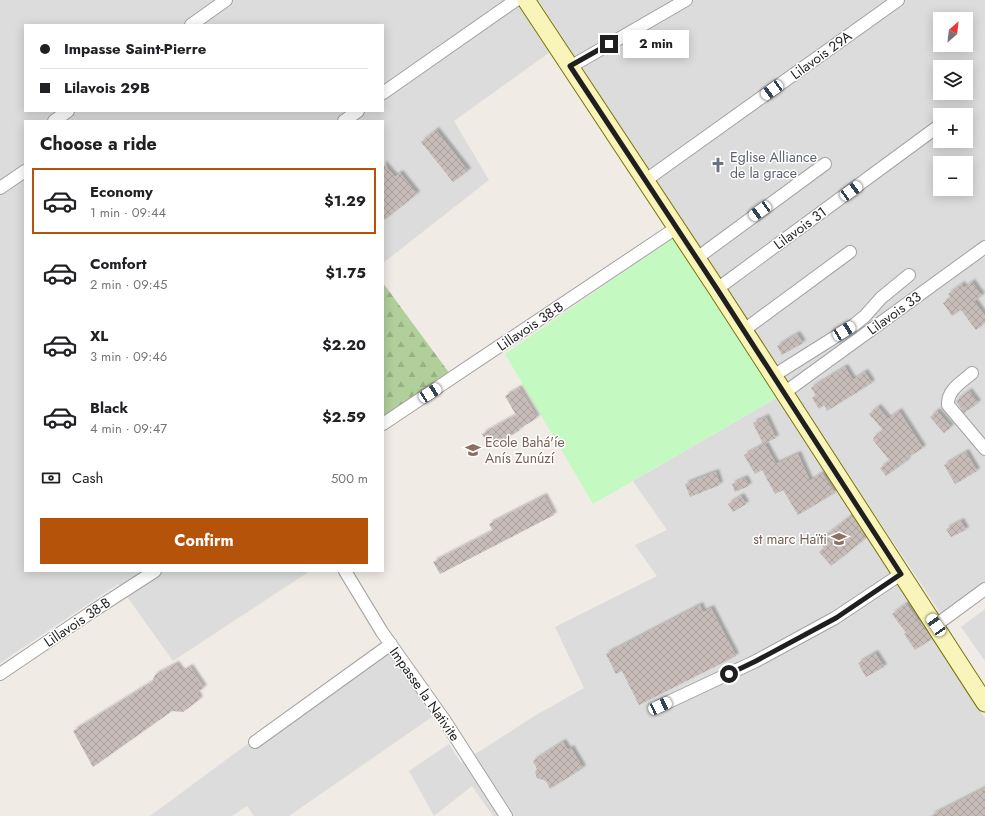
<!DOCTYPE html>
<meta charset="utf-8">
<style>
:root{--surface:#fff;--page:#f6f6f6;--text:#202124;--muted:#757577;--line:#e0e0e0;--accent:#b45309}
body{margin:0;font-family:Jost,sans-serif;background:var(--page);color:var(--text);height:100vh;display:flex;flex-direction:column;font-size:15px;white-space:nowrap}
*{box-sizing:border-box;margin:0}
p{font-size:13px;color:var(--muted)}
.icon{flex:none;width:22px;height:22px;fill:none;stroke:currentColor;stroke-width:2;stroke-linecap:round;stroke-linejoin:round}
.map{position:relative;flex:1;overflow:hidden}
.side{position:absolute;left:24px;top:120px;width:360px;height:452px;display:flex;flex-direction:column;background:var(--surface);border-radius:0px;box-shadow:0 2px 10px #0003}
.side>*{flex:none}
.hud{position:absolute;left:24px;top:24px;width:360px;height:88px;border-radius:0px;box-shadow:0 2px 10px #0003;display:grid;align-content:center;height:88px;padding:0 16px;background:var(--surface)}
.needle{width:26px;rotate:28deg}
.controls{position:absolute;left:933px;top:12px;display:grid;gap:8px}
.controls a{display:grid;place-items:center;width:40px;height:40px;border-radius:0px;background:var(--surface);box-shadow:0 2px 10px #0003;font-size:20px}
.end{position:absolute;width:18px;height:18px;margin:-9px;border:5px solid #1f1f1f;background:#fff;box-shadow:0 0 0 2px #fff}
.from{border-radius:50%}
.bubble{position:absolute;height:28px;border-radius:0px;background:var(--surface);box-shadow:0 2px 10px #0003;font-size:13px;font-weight:700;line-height:28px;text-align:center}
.car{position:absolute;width:12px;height:24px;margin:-12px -6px;border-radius:5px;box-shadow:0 0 3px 1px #0007;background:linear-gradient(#fff 24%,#345 0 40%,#fff 0 76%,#345 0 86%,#fff 0)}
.hud b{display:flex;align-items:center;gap:14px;height:38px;font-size:15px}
.hud b+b{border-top:1px solid var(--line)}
.hud i{width:10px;height:10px;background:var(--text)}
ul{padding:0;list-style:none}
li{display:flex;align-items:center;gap:12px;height:66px;margin:0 8px 6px;padding:0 8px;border:2px solid transparent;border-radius:0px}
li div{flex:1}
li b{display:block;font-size:15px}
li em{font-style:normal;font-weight:700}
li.current{border-color:var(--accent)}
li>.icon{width:36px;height:36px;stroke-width:1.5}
h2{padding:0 16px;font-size:18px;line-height:48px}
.pay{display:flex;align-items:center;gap:10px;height:44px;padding:0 16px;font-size:15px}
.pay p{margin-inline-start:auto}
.cta{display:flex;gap:8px;margin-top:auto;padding:8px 16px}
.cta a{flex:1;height:46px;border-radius:0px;background:var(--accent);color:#fff;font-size:16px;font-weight:700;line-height:46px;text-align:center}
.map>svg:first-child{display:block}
.residential{fill:#dddcdc;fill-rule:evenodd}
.forest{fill:url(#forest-firs)}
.park{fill:#c5f9c2}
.building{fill:url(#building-cross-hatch);filter:url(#shadow)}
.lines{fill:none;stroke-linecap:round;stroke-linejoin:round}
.minor-casing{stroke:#a3a3a3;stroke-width:14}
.secondary-casing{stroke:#777405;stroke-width:19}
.minor{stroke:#fff;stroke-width:12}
.secondary{stroke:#f9f4b9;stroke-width:17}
.route{stroke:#1f1f1f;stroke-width:5}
.labels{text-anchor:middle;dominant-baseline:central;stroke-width:3;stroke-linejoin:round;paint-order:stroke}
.street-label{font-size:14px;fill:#1f1f1f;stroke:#fff}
.worship-label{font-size:14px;fill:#5b616d;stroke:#fff;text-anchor:start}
.education-label{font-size:14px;fill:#785e54;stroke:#fff;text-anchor:start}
</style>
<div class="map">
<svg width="985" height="816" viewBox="0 0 985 816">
<defs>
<pattern id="forest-firs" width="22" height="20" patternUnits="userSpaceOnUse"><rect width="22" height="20" fill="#b1cf9a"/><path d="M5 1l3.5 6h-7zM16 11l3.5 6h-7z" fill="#98b184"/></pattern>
<pattern id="building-cross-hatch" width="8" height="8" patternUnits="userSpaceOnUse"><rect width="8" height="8" fill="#c7bcb8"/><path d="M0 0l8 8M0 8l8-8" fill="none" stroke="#aaa19e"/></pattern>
<filter id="shadow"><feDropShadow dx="3" dy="-3" stdDeviation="1" flood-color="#0004"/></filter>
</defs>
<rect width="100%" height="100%" fill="#f0ebe5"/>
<path class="residential" d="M 0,0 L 520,0 L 553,50 L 454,121 L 489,180 L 383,263 L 383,121 L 25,121 L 25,571 L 310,571 L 173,661 L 118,584 L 0,663 ZM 25,25 L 383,25 L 383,111 L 25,111 Z
M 538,0 L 985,0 L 985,586 L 943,617 L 653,181 L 586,73 ZM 940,19 L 966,19 L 966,45 L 940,45 ZM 940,67 L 966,67 L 966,93 L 940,93 ZM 940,115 L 966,115 L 966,141 L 940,141 ZM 940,163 L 966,163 L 966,189 L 940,189 Z
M 780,396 L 985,718 L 985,816 L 493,816 L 472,786 L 434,816 L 409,771 L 449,744 L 461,763 L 536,715 L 584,688 L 555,627 L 657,576 L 635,545 L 667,530 L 633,481 Z
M 985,609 L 985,661 L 961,627 Z
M 384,643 L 432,717 L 289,816 L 254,816 L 247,806 L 232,816 L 150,816 Z"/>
<path class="forest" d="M 383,283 L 450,374 L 383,417 Z"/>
<path class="park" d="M 675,236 L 780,396 L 593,504 L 505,354 Z"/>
<path class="building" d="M 436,130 L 468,171 L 453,182 L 421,142 Z
M 383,163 L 395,177 L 400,173 L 417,194 L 383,221 Z
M 972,282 L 982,296 L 974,301 L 985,316 L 985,323 L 976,330 L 961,310 L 952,316 L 943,303 L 951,298 L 948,294 L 962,284 L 964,288 Z
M 797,334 L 803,343 L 782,355 L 777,346 Z
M 845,367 L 853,380 L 865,372 L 872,383 L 827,411 L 824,405 L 819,409 L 812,398 L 816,395 L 811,388 Z
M 519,388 L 537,418 L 519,429 L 520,430 L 491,448 L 482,434 L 516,415 L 505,396 Z
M 969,391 L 978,403 L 964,413 L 956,401 Z
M 878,407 L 888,419 L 899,411 L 923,448 L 907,458 L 908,460 L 886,476 L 880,468 L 890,461 L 873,440 L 874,439 L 873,438 L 883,430 L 869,414 Z
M 937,411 L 951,427 L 944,433 L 930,417 Z
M 766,417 L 776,438 L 763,444 L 753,423 Z
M 765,444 L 776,464 L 798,454 L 810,481 L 822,473 L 835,493 L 798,515 L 783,490 L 775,494 L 762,470 L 755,474 L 744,455 Z
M 966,452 L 977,471 L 955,484 L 944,465 Z
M 716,472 L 720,485 L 690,497 L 685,484 Z
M 745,478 L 749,486 L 735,492 L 732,484 Z
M 544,496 L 554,515 L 440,574 L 433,562 L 493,531 L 489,524 Z
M 741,496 L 746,504 L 733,512 L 728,504 Z
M 852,515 L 866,538 L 831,566 L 819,552 L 824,548 L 819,541 Z
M 961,521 L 966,530 L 951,537 L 946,529 Z
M 906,604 L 920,623 L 921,622 L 932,639 L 915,650 L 904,634 L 906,633 L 892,614 Z
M 700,605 L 703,612 L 711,608 L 736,656 L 639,705 L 622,671 L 616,674 L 606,654 Z
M 875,653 L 884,667 L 866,677 L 858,663 Z
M 176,664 L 182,672 L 190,667 L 204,688 L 196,693 L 200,699 L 183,712 L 172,711 L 93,767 L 73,731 L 152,682 L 155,675 Z
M 563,742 L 568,750 L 571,748 L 583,768 L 550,789 L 546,781 L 537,778 L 535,772 L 537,769 L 533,761 Z
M 985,788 L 985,816 L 930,816 Z"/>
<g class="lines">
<g class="minor-casing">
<path id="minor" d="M 191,25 L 226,0
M 570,67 L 686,0
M 383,93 L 516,0
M 54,121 L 68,111
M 344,121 L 358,111
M 646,180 L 898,0
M 0,188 L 25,171
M 697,258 L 825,164
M 717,289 L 940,125
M 744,330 L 850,252
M 972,373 C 962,382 947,390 948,405 L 985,449
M 773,376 L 854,325 L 865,316 L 881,298 L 909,275
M 784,393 L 985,247
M 383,424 L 676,228
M 345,571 L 382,632 L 445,721 L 506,816
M 936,625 L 985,589
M 0,674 L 93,611 L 155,571
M 660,706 L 756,661 L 835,618 L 901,574
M 255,742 L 391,644"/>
</g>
<g class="secondary-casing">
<path id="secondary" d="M 526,0 L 717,289 L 985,703"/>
</g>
<use href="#minor" class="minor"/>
<use href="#secondary" class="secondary"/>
</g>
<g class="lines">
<path class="route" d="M 609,44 L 570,66 L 717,289 L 901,574 L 836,618 L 756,661 L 729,674"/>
</g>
<defs>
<g id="church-bare" transform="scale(1.2)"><path d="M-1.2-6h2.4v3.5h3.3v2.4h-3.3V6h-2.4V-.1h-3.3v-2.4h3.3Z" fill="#6b7280" stroke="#fff" stroke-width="2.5" paint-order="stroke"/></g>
<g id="school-bare" transform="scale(1.2)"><path d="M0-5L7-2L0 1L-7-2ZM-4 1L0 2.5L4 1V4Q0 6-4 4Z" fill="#8d6e63" stroke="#fff" stroke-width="2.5" paint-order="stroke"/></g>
</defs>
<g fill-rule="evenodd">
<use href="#church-bare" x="718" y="165"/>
<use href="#school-bare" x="473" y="450"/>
<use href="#school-bare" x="839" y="539"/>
</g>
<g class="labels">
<g class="street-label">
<text transform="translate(821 55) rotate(-36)">Lilavois 29A</text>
<text transform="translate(800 228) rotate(-36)">Lilavois 31</text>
<text transform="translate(894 313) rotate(-36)">Lilavois 33</text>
<text transform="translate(530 326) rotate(-34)">Lillavois 38-B</text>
<text transform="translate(77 622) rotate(-34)">Lillavois 38-B</text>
<text transform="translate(425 694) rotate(55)">Impasse la Nativite</text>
</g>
<g class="worship-label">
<text x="730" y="157">Eglise Alliance<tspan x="730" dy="16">de la grace</tspan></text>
</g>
<g class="education-label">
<text x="485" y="442">Ecole Bahá'íe<tspan x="485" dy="16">Anís Zunúzí</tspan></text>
<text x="827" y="539" text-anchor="end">st marc Haïti</text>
</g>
</g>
</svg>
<div class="controls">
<a><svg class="needle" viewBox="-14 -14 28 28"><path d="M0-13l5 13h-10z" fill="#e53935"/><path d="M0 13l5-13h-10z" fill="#757577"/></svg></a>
<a><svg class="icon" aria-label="layers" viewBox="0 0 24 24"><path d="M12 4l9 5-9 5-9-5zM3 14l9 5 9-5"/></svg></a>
<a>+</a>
<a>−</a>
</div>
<i class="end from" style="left:729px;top:674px"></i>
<i class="end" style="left:609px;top:44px"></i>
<div class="bubble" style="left:623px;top:30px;width:66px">2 min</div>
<i class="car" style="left:772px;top:90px;rotate:234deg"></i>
<i class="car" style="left:851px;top:191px;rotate:54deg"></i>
<i class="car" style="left:760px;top:211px;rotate:234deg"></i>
<i class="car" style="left:844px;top:331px;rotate:58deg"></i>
<i class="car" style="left:430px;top:393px;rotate:57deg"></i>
<i class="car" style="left:936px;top:625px;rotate:326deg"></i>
<i class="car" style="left:660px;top:706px;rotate:65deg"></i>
<div class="hud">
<b><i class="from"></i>Impasse Saint-Pierre</b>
<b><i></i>Lilavois 29B</b>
</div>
<section class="side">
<h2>Choose a ride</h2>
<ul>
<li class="current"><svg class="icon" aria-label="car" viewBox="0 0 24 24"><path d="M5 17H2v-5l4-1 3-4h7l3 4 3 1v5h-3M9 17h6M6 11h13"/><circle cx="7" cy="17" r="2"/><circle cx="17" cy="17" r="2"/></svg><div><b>Economy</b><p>1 min · 09:44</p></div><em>$1.29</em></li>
<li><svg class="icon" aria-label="car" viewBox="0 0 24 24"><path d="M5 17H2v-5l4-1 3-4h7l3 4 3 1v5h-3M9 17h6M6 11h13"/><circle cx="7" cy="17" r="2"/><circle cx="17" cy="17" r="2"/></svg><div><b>Comfort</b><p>2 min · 09:45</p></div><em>$1.75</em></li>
<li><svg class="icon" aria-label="car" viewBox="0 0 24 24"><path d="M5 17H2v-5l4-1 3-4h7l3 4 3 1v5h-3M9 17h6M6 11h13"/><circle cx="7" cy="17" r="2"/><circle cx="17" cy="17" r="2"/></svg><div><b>XL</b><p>3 min · 09:46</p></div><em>$2.20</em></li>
<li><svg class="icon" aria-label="car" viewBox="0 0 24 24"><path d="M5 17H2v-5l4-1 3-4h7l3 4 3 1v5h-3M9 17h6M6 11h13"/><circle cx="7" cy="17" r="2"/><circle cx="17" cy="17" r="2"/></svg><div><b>Black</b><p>4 min · 09:47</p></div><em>$2.59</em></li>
</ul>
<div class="pay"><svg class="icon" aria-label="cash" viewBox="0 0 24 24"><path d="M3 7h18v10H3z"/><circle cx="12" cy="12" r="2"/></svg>Cash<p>500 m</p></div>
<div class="cta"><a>Confirm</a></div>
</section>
</div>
